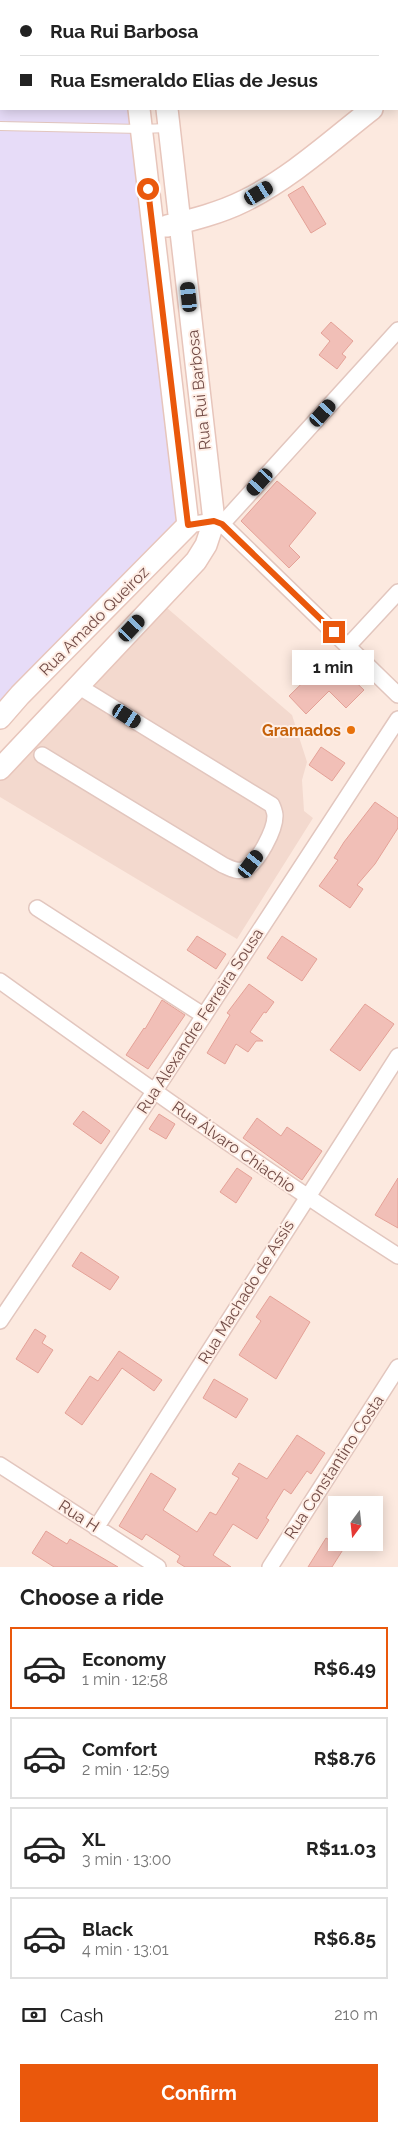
<!DOCTYPE html>
<meta charset="utf-8">
<style>
:root{--surface:#fff;--page:#f6f6f6;--text:#222;--muted:#767676;--line:#e0e0e0;--accent:#ea580c}
body{margin:0;font-family:Raleway,sans-serif;background:var(--page);color:var(--text);height:100vh;display:flex;flex-direction:column;font-size:19px;white-space:nowrap}
*{box-sizing:border-box;margin:0}
p{font-size:16px;color:var(--muted)}
.icon{flex:none;width:28px;height:28px;fill:none;stroke:currentColor;stroke-width:2;stroke-linecap:round;stroke-linejoin:round}
.map{position:relative;height:1567px;overflow:hidden}
.sheet{display:flex;flex-direction:column;background:var(--surface);flex:1}
.sheet>*{flex:none}
.banner{position:absolute;left:0px;top:0px;width:399px;height:110px;box-shadow:0 2px 12px #0003;display:grid;align-content:center;height:110px;padding:0 20px;background:var(--surface)}
.needle{width:32px;rotate:195deg}
.buttons{position:absolute;left:328px;top:1496px;display:grid;gap:10px}
.buttons a{display:grid;place-items:center;width:55px;height:55px;border-radius:0px;background:var(--surface);box-shadow:0 2px 12px #0003;font-size:25px}
.end{position:absolute;width:22px;height:22px;margin:-11px;border:6px solid #ea580c;background:#fff;box-shadow:0 0 0 2px #fff}
.from{border-radius:50%}
.bubble{position:absolute;height:35px;border-radius:0px;background:var(--surface);box-shadow:0 2px 12px #0003;font-size:16px;font-weight:700;line-height:35px;text-align:center}
.car{position:absolute;width:15px;height:30px;margin:-15px -8px;border-radius:6px;box-shadow:0 0 4px 1px #0007;background:linear-gradient(#222 24%,#8ab4d8 0 40%,#222 0 76%,#8ab4d8 0 86%,#222 0)}
.banner b{display:flex;align-items:center;gap:18px;height:48px;font-size:19px}
.banner b+b{border-top:1px solid var(--line)}
.banner i{width:12px;height:12px;background:var(--text)}
ul{padding:0;list-style:none}
li{display:flex;align-items:center;gap:15px;height:82px;margin:0 10px 8px;padding:0 10px;border:2px solid var(--line);border-radius:0px}
li div{flex:1}
li b{display:block;font-size:19px}
li em{font-style:normal;font-weight:700}
li.on{border-color:var(--accent)}
li>.icon{width:45px;height:45px;stroke-width:1.5}
h2{padding:0 20px;font-size:22px;line-height:60px}
.pay{display:flex;align-items:center;gap:12px;height:55px;padding:0 20px;font-size:19px}
.pay p{margin-inline-start:auto}
.primary-button{display:flex;gap:10px;margin-top:auto;padding:10px 20px}
.primary-button a{flex:1;height:58px;border-radius:0px;background:var(--accent);color:#fff;font-size:20px;font-weight:700;line-height:58px;text-align:center}
.map>svg:first-child{display:block}
.residential{fill:#f3d9ce}
.education{fill:#e7dcf8}
.building{fill:#f1bfb7;stroke:#e4a197}
.lines{fill:none;stroke-linecap:round;stroke-linejoin:round}
.lane-casing{stroke:#e2c6be;stroke-width:10}
.street-casing{stroke:#e2c6be;stroke-width:18}
.secondary-casing{stroke:#e7c5bb;stroke-width:24}
.lane{stroke:#fff;stroke-width:8}
.street{stroke:#fff;stroke-width:15}
.secondary{stroke:#fff;stroke-width:21}
.route{stroke:#ea580c;stroke-width:6}
.food-dot{fill:#e8710a;stroke:#ffeee5;stroke-width:2}
.labels{text-anchor:middle;dominant-baseline:central;stroke-width:4;stroke-linejoin:round;paint-order:stroke}
.street-label{font-size:16px;fill:#724c47;stroke:#ffeee5}
.food-label{font-size:16px;font-weight:bold;fill:#c56008;stroke:#ffeee5;text-anchor:end}
</style>
<div class="map">
<svg width="398" height="1567" viewBox="0 0 398 1567">
<rect width="100%" height="100%" fill="#fce9df"/>
<path class="residential" d="M 160,602 L 292,715 L 307,762 L 302,780 L 304,811 L 313,818 L 237,939 L 0,797 L 0,772 Z"/>
<path class="education" d="M 0,0 L 113,0 L 1,1 L 1,109 L 128,109 L 186,526 L 0,714 Z"/>
<path class="building" d="M 303,186 L 326,224 L 311,233 L 288,195 Z
M 331,322 L 353,341 L 342,354 L 346,357 L 337,369 L 319,355 L 330,341 L 321,333 Z
M 277,481 L 316,513 L 289,546 L 300,557 L 289,568 L 241,521 Z
M 331,655 L 348,672 L 347,674 L 364,690 L 346,708 L 329,691 L 306,714 L 289,696 Z
M 321,747 L 345,763 L 332,781 L 309,765 Z
M 375,802 L 398,818 L 398,828 L 375,864 L 357,885 L 363,889 L 350,908 L 319,886 L 338,860 L 334,858 L 344,842 Z
M 197,936 L 226,954 L 216,969 L 187,950 Z
M 282,936 L 317,959 L 302,981 L 267,958 Z
M 249,984 L 274,1002 L 266,1013 L 264,1012 L 250,1032 L 263,1041 L 256,1041 L 248,1052 L 236,1044 L 225,1064 L 207,1053 L 230,1015 L 227,1013 Z
M 162,1000 L 185,1015 L 148,1069 L 126,1055 L 144,1028 L 145,1029 Z
M 365,1004 L 394,1024 L 360,1071 L 330,1050 Z
M 83,1111 L 110,1131 L 101,1144 L 73,1124 Z
M 159,1114 L 175,1124 L 166,1139 L 149,1129 Z
M 257,1118 L 281,1136 L 287,1127 L 322,1151 L 302,1180 L 243,1138 Z
M 237,1168 L 252,1178 L 236,1203 L 220,1192 Z
M 398,1178 L 398,1228 L 375,1215 Z
M 81,1252 L 119,1277 L 110,1290 L 72,1266 Z
M 270,1296 L 310,1322 L 276,1379 L 239,1355 L 261,1321 L 256,1317 Z
M 35,1329 L 46,1336 L 42,1343 L 53,1350 L 38,1373 L 16,1359 Z
M 119,1351 L 162,1380 L 154,1391 L 122,1368 L 82,1425 L 65,1413 L 90,1376 L 98,1381 Z
M 214,1379 L 248,1399 L 236,1418 L 203,1398 Z
M 297,1435 L 325,1453 L 311,1474 L 307,1471 L 291,1494 L 284,1489 L 266,1518 L 269,1520 L 257,1539 L 233,1524 L 213,1555 L 231,1567 L 185,1567 L 177,1562 L 180,1556 L 146,1534 L 142,1540 L 119,1526 L 151,1473 L 176,1489 L 163,1510 L 197,1532 L 210,1512 L 216,1515 L 239,1478 L 232,1474 L 239,1463 L 267,1479 Z
M 46,1531 L 67,1544 L 70,1539 L 118,1567 L 54,1567 L 32,1553 Z
M 326,1538 L 344,1548 L 332,1567 L 308,1567 Z"/>
<g class="lines">
<g class="lane-casing">
<path id="lane" d="M 0,89 L 1,89
M 0,126 L 141,129 L 168,128"/>
</g>
<g class="street-casing">
<path id="street" d="M 209,1 L 211,0
M 222,524 L 398,330
M 188,525 L 214,521 L 222,524 L 398,695
M 348,646 L 398,592
M 42,755 L 223,865 C 230,868 238,873 245,869 C 258,863 275,830 275,816 C 275,812 273,808 272,805 L 78,686
M 37,908 L 203,1015
M 0,981 C 131,1075 262,1169 398,1256
M 0,1321 L 154,1092 L 398,719
M 0,1465 L 158,1567
M 96,1528 L 398,1056
M 270,1567 L 398,1367"/>
</g>
<g class="secondary-casing">
<path id="secondary" d="M 126,0 L 126,1
M 155,0 L 155,1
M 167,226 C 192,220 220,213 244,201 C 291,178 331,141 372,109
M 0,718 L 20,695 L 188,525 L 139,109
M 0,769 L 196,561 L 206,545 L 214,521 L 167,109"/>
</g>
<use href="#lane" class="lane"/>
<use href="#street" class="street"/>
<use href="#secondary" class="secondary"/>
</g>
<g class="lines">
<path class="route" d="M 148,189 L 188,525 L 214,521 L 222,524 L 334,632"/>
</g>
<circle class="food-dot" cx="351" cy="730" r="5"/>
<g class="labels">
<g class="street-label">
<text transform="translate(199 390) rotate(-96)">Rua Rui Barbosa</text>
<text transform="translate(94 621) rotate(-45)">Rua Amado Queiroz</text>
<text transform="translate(200 1021) rotate(-57)">Rua Alexandre Ferreira Sousa</text>
<text transform="translate(234 1147) rotate(35)">Rua Álvaro Chiachio</text>
<text transform="translate(246 1292) rotate(-58)">Rua Machado de Assis</text>
<text transform="translate(334 1467) rotate(-57)">Rua Constantino Costa</text>
<text transform="translate(79 1516) rotate(33)">Rua H</text>
</g>
<g class="food-label">
<text x="341" y="730">Gramados</text>
</g>
</g>
</svg>
<div class="buttons">
<a><svg class="needle" viewBox="-14 -14 28 28"><path d="M0-13l5 13h-10z" fill="#e53935"/><path d="M0 13l5-13h-10z" fill="#767676"/></svg></a>
</div>
<i class="end from" style="left:148px;top:189px"></i>
<i class="end" style="left:334px;top:632px"></i>
<div class="bubble" style="left:292px;top:650px;width:82px">1 min</div>
<i class="car" style="left:259px;top:193px;rotate:59deg"></i>
<i class="car" style="left:189px;top:297px;rotate:354deg"></i>
<i class="car" style="left:323px;top:413px;rotate:42deg"></i>
<i class="car" style="left:260px;top:482px;rotate:222deg"></i>
<i class="car" style="left:132px;top:628px;rotate:43deg"></i>
<i class="car" style="left:127px;top:716px;rotate:122deg"></i>
<i class="car" style="left:251px;top:864px;rotate:37deg"></i>
<div class="banner">
<b><i class="from"></i>Rua Rui Barbosa</b>
<b><i></i>Rua Esmeraldo Elias de Jesus</b>
</div>
</div>
<section class="sheet">
<h2>Choose a ride</h2>
<ul>
<li class="on"><svg class="icon" aria-label="car" viewBox="0 0 24 24"><path d="M5 17H2v-5l4-1 3-4h7l3 4 3 1v5h-3M9 17h6M6 11h13"/><circle cx="7" cy="17" r="2"/><circle cx="17" cy="17" r="2"/></svg><div><b>Economy</b><p>1 min · 12:58</p></div><em>R$6.49</em></li>
<li><svg class="icon" aria-label="car" viewBox="0 0 24 24"><path d="M5 17H2v-5l4-1 3-4h7l3 4 3 1v5h-3M9 17h6M6 11h13"/><circle cx="7" cy="17" r="2"/><circle cx="17" cy="17" r="2"/></svg><div><b>Comfort</b><p>2 min · 12:59</p></div><em>R$8.76</em></li>
<li><svg class="icon" aria-label="car" viewBox="0 0 24 24"><path d="M5 17H2v-5l4-1 3-4h7l3 4 3 1v5h-3M9 17h6M6 11h13"/><circle cx="7" cy="17" r="2"/><circle cx="17" cy="17" r="2"/></svg><div><b>XL</b><p>3 min · 13:00</p></div><em>R$11.03</em></li>
<li><svg class="icon" aria-label="car" viewBox="0 0 24 24"><path d="M5 17H2v-5l4-1 3-4h7l3 4 3 1v5h-3M9 17h6M6 11h13"/><circle cx="7" cy="17" r="2"/><circle cx="17" cy="17" r="2"/></svg><div><b>Black</b><p>4 min · 13:01</p></div><em>R$6.85</em></li>
</ul>
<div class="pay"><svg class="icon" aria-label="cash" viewBox="0 0 24 24"><path d="M3 7h18v10H3z"/><circle cx="12" cy="12" r="2"/></svg>Cash<p>210 m</p></div>
<div class="primary-button"><a>Confirm</a></div>
</section>
